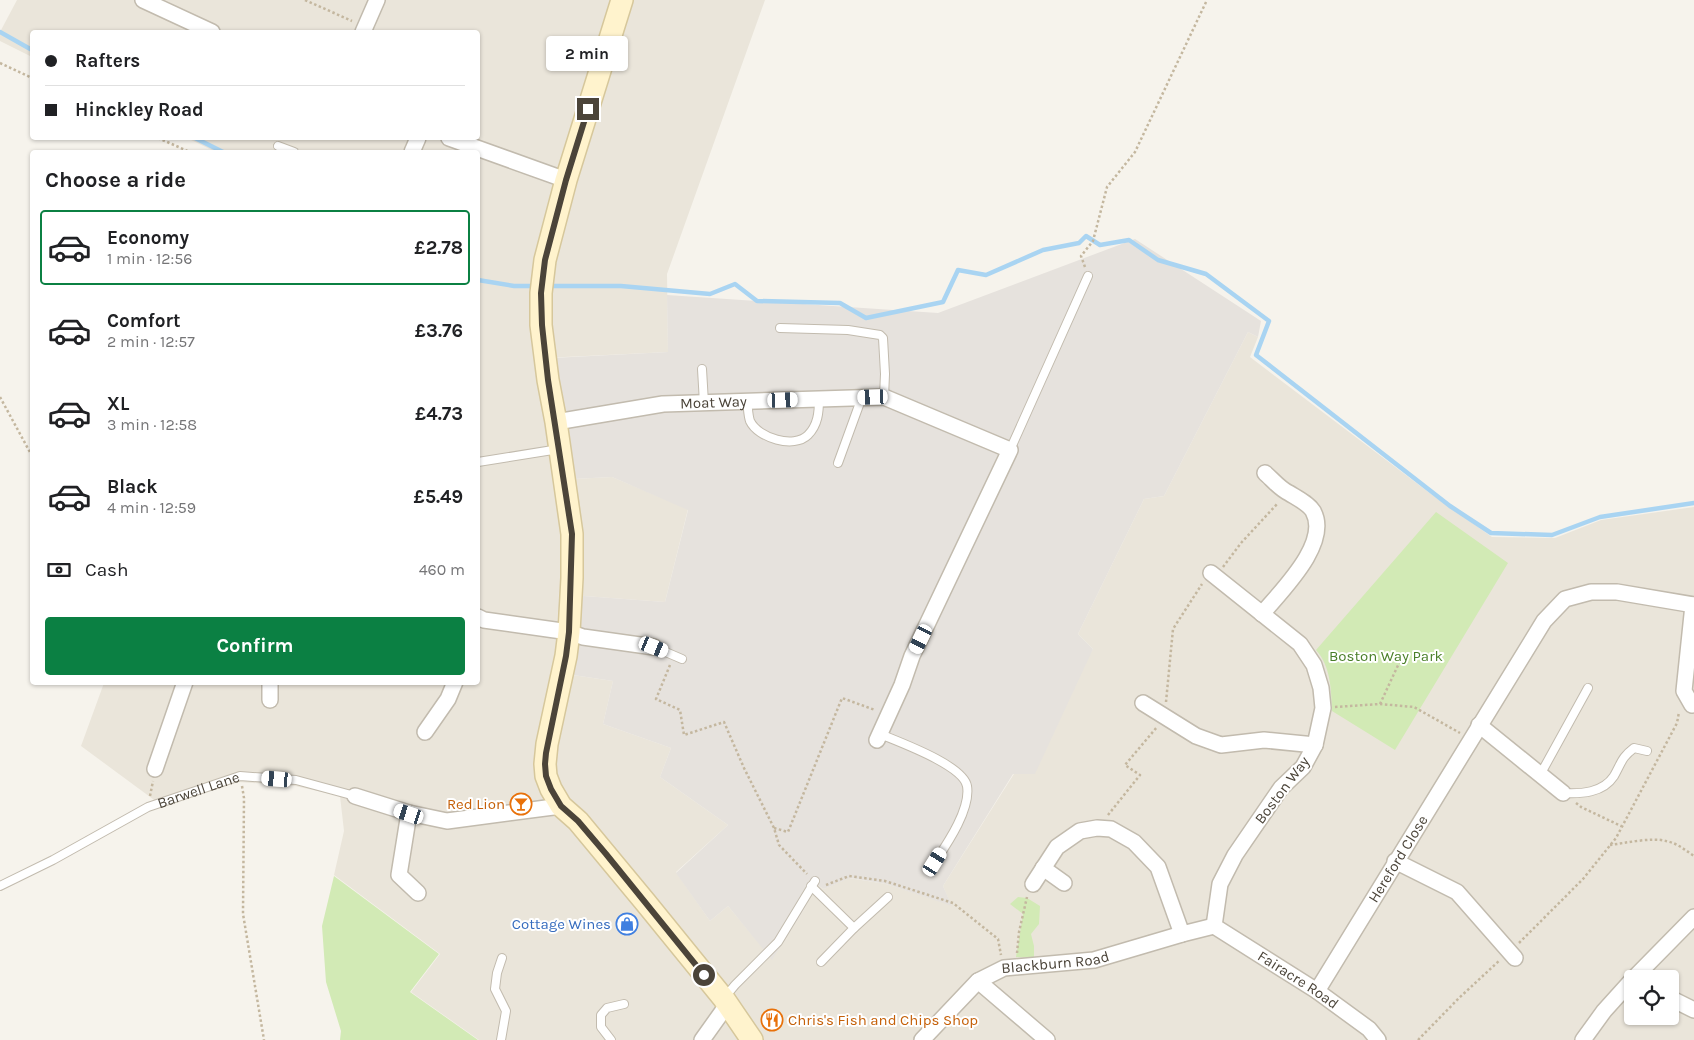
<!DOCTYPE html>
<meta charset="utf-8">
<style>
:root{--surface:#fff;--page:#f2f2f2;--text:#202124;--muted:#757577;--line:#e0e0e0;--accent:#0b8043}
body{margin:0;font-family:Karla,sans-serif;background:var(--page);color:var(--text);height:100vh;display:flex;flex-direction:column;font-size:19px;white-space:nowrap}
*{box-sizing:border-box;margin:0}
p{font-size:16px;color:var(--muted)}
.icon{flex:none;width:28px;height:28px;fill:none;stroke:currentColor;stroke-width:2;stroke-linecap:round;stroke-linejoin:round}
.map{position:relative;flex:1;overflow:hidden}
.details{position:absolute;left:30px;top:150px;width:450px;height:535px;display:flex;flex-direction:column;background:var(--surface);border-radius:5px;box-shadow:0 1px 4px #0004}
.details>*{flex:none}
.hud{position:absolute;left:30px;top:30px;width:450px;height:110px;border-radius:5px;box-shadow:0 1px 4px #0004;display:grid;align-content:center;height:110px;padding:0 15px;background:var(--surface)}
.fabs{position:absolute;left:1624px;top:970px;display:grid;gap:10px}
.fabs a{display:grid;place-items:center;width:55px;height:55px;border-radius:5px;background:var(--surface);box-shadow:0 1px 4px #0004;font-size:25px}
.end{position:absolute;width:22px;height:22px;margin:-11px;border:6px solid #4b4439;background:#fff;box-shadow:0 0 0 2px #fff}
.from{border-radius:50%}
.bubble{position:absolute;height:35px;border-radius:5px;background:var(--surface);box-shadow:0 1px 4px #0004;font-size:16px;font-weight:700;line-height:35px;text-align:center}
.car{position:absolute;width:15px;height:30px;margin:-15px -8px;border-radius:6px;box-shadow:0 0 4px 1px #0007;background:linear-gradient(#fff 24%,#345 0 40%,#fff 0 76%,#345 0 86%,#fff 0)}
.hud b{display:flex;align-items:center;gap:18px;height:48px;font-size:19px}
.hud b+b{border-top:1px solid var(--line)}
.hud i{width:12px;height:12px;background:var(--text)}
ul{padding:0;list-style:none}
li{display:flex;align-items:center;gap:15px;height:75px;margin:0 10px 8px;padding:0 5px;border:2px solid transparent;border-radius:5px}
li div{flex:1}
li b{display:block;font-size:19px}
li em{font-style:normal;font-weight:700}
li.on{border-color:var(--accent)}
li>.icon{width:45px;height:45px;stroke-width:1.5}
h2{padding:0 15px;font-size:22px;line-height:60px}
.pay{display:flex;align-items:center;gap:12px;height:55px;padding:0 15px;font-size:19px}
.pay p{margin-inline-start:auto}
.button{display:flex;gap:10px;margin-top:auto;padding:10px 15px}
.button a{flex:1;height:58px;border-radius:5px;background:var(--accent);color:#fff;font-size:20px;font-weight:700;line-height:58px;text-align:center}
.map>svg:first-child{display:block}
.residential{fill:#eae5da;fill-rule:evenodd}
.industrial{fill:#e6e2dd}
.green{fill:#d2eab5}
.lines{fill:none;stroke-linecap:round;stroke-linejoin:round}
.stream{stroke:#a9d4f2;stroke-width:4.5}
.lane-casing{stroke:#c2bbae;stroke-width:10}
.street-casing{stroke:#c2bbae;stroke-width:18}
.secondary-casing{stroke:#d6c79b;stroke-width:24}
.path{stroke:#c4b79f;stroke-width:2.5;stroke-dasharray:2.5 2.5;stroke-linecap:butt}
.lane{stroke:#fff;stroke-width:8}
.street{stroke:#fff;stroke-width:15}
.secondary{stroke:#fff3cd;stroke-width:21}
.route{stroke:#4b4439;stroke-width:6}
.labels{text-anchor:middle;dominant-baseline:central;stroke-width:4;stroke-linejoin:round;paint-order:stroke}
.street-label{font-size:15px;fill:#4b4439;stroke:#fff}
.park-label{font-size:15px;fill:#4a7f2a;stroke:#fff}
.food-label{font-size:15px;fill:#c56008;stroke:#fff;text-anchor:end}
.shop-label{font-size:15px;fill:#366cbe;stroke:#fff;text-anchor:end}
</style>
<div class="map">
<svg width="1694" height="1040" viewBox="0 0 1694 1040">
<rect width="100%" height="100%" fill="#f6f3ec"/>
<path class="residential" d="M 17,0 L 765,0 L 667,274 L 668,352 L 544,358 L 553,480 L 612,477 L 688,509 L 665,602 L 584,596 L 559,591 L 556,651 L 553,672 L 613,681 L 603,724 L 671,748 L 660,777 L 728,825 L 676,872 L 710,921 L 728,906 L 772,959 L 805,908 L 815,884 L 824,889 L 849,878 L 886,884 L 951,905 L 943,886 L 1093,649 L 1078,634 L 1144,499 L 1164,496 L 1248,332 L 1258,337 L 1250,357 L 1431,494 L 1492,537 L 1555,538 L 1601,520 L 1694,507 L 1694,1040 L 479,1040 L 411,992 L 440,954 L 334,875 L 344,831 L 340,796 L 295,786 L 238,782 L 161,805 L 81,746 L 104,683 L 478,682 L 478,152 L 216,152 L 187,138 L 478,138 L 478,32 L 32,32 L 32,57 L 0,41 L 0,32 ZM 1632,979 L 1670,979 L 1670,1016 L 1632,1016 Z"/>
<path class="industrial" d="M 1135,239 L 1261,321 L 1258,337 L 1248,332 L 1164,496 L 1144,499 L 1078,634 L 1093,649 L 1035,774 L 1013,774 L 943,886 L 952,906 L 886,884 L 850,878 L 824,889 L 815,884 L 805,908 L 772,960 L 728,906 L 710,921 L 676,873 L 728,825 L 660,777 L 671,748 L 603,724 L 613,681 L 553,672 L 556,651 L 559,590 L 584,596 L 665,602 L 688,510 L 612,477 L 553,480 L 533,359 L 668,352 L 667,295 L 938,313 Z"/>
<path class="green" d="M 1436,512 L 1508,563 L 1395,750 L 1332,711 C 1331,689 1331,667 1316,650 Z
M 334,876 L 439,954 L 410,992 L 478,1040 L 340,1040 L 341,1031 L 326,982 L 322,926 Z
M 1018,897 L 1027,898 L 1040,906 L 1039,924 L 1031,934 L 1034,946 L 1034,958 L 1016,957 L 1023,914 L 1010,904 Z"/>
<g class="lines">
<path class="stream" d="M 0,32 L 32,50
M 195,138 L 223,152
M 478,280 L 514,286 L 536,286
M 548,286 L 621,286 L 710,294 L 735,284 L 757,301 L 840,303 L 866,318 L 943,302 L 958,270 L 986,275 L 1043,250 L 1079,243 L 1086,236 L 1100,245 L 1129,240 L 1158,260 L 1206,274 L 1269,321 L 1256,355 L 1450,506 L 1491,533 L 1552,535 L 1600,517 L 1694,503"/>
<g class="lane-casing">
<g id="lane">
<path d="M 278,146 L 294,152"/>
<path d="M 780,328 L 848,330 L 880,335 L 883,338 L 885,374 L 884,397"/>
<path d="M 702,369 L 704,403"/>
<path d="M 747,401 C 748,407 748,415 750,421 C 758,438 794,449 808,435 C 818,425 819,412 819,399"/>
<path d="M 1010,450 L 1088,276"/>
<path d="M 478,462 L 559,449"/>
<path d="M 838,463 L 862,397"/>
<path d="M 654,647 L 682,659"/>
<path d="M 880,734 C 899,742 963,765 967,786 C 971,809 947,844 935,862"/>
<path d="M 1540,775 L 1588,688"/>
<path d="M 1563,793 C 1581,794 1603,793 1614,776 C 1622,762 1621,758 1634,748 L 1647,751"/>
<path id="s1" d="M 0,886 L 53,860 L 148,807 L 240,776 L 296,780 L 355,796"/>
<path d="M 811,886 L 854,928 L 888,897"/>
<path d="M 821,962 L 854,928"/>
<path d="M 725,997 L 735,985 L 778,942 L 815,881"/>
<path d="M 501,1040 L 506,1011 L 495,989 L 497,973 L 502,958"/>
<path d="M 611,1040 L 601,1027 L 601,1015 L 607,1008 L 624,1004"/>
</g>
</g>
<g class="street-casing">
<g id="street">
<path d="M 143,0 L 212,32"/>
<path d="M 363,32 L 377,0"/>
<path d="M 449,138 L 566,180"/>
<path d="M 412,152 L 418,138"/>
<path id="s2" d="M 556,422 L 663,404 L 884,397 L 1010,450 L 912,656 L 902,685 L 877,740"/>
<path d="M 1211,573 L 1300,644 L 1314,665 L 1321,688 L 1323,708 L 1315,745 L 1303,767 L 1281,788 L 1235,855 L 1220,884 L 1214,926"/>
<path d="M 1262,614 C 1281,591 1331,543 1313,511 C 1308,503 1297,498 1289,493 C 1280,489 1272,479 1265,473"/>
<path d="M 478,617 L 484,620 L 569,632 L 583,637 L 654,647"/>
<path d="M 270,700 L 270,682"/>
<path d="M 1143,703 L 1196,736 L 1221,745 L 1264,740 L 1315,745"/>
<path d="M 1692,705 L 1684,691 L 1693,605"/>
<path d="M 1479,725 L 1563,793"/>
<path d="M 425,732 L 448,699 L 455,682"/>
<path d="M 155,769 L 185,682"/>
<path d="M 355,796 L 409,813 L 447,821 L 561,806"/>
<path d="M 409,813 L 399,875 L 418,893"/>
<path d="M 1395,861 L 1457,892 L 1515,958"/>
<path d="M 1043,868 L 1064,883"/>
<path d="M 1033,884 L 1057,847 L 1080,831 L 1097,828 L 1111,829 L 1134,842 L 1158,867 L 1182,934"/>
<path id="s3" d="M 1214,926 L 1317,991 L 1369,1029 L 1378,1040"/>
<path d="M 1633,979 L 1694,917"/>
<path d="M 978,981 L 1047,1040"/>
<path id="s4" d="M 1317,991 L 1544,621 L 1565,599 L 1591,592 L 1617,592 L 1694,605"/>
<path d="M 1670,998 L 1694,1010"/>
<path d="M 702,1040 L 727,1005"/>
<path id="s5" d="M 922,1040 L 978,981 L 1004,968 L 1094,960 L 1182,934 L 1214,926"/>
<path d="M 1583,1040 L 1604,1011 L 1632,980"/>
</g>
</g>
<g class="secondary-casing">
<path id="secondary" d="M 622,0 L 566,180 L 545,260 L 541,293 L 541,325 L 548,380 L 556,422 L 572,534 L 572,578 L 569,632 L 566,656 L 547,744 L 545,764 L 546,776 L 551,789 L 561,806 L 578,821 L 646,903 L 724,999 L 752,1040"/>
</g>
<path class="path" d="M 305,0 L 352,21
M 0,63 L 32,78
M 158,138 L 190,152
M 1085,267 L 1081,256 L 1093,241 L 1107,187 L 1135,152 L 1207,0
M 0,397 L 32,456
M 1223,567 L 1241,543 L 1278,503
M 670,665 L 656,699 L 680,710 L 684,735 L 724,722 L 744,768 L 774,828 L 779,845 L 807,874
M 1166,702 L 1173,629 L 1202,584
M 1380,704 L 1400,661
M 1335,707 L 1380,704 L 1414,707 L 1460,733
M 242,786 L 244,798 L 243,914 L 264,1040
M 150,796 L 153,781
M 1576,803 L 1581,807 L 1621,826
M 1108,815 L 1140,775 L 1125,765 L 1157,727
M 774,828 L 788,832 L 842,698 L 875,710
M 1610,845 C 1625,843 1653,837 1666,841 C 1677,843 1685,850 1694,856
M 826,885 L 849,876 L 885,881 L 953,903 L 998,939 L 1001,955
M 1519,943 L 1583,879 L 1616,838 L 1677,723 L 1679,712
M 1017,953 L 1019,932 L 1027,897
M 1418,1040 L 1459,998 L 1500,960"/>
<use href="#lane" class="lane"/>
<use href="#street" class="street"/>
<use href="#secondary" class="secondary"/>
</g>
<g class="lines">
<path class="route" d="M 588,109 L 566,180 L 545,260 L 541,293 L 542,325 L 548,380 L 572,534 L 569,632 L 566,656 L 546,753 L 545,764 L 546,776 L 551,789 L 561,806 L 578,821 L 606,854 L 704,975"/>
</g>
<defs>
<g id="bar-ring" transform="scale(1.125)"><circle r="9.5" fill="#fff" stroke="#e8710a" stroke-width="1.5"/><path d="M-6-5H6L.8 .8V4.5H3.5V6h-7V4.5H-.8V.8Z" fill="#e8710a"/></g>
<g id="shop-ring" transform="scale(1.125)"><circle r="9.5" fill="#fff" stroke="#3f7fe0" stroke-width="1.5"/><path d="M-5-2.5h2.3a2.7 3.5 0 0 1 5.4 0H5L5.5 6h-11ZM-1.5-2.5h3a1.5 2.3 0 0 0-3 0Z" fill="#3f7fe0"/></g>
<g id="restaurant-ring" transform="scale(1.125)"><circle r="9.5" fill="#fff" stroke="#e8710a" stroke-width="1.5"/><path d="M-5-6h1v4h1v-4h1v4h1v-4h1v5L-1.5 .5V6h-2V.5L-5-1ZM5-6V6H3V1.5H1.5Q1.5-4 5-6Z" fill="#e8710a"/></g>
</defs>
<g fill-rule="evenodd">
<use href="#bar-ring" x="521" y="804"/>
<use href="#shop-ring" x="627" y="924"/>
<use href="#restaurant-ring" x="772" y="1020"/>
</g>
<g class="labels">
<g class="street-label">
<text stroke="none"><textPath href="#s2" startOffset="159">Moat Way</textPath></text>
<text transform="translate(1282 790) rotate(-53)">Boston Way</text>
<text stroke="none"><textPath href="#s1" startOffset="221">Barwell Lane</textPath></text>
<text stroke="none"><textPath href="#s4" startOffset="155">Hereford Close</textPath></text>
<text stroke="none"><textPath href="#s5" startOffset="162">Blackburn Road</textPath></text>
<text stroke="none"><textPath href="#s3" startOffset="100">Fairacre Road</textPath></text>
</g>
<g class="park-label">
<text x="1386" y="656">Boston Way Park</text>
</g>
<g class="food-label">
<text x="505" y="804">Red Lion</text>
<text x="788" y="1020" text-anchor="start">Chris's Fish and Chips Shop</text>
</g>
<g class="shop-label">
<text x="611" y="924">Cottage Wines</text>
</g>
</g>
</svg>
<div class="fabs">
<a><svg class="icon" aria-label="locate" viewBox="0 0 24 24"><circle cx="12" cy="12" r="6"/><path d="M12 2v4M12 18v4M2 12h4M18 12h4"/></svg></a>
</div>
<i class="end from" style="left:704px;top:975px"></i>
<i class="end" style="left:588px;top:109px"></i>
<div class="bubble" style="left:546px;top:36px;width:82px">2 min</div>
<i class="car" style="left:873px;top:397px;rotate:268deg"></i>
<i class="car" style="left:783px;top:400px;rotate:88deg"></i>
<i class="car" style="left:921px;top:639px;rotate:206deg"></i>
<i class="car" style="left:654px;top:647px;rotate:112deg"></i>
<i class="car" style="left:277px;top:779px;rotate:275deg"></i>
<i class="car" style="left:409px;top:814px;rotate:288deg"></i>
<i class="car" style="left:935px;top:862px;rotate:32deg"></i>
<div class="hud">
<b><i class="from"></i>Rafters</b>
<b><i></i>Hinckley Road</b>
</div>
<section class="details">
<h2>Choose a ride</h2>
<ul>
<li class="on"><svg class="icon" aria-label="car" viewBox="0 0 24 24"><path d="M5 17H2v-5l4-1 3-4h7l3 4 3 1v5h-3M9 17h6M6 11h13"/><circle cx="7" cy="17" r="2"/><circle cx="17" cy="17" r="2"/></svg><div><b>Economy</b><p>1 min · 12:56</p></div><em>£2.78</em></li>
<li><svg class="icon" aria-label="car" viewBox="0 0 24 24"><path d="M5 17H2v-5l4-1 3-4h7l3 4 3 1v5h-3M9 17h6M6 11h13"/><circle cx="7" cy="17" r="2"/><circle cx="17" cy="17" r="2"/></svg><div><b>Comfort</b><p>2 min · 12:57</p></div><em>£3.76</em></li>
<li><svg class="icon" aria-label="car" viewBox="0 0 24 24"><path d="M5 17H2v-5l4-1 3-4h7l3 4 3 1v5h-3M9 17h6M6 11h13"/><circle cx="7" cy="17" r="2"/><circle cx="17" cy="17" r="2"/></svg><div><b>XL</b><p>3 min · 12:58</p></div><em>£4.73</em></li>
<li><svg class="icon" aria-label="car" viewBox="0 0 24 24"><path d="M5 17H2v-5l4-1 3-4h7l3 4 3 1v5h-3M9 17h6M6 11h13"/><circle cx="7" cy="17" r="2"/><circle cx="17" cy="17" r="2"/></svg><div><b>Black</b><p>4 min · 12:59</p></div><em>£5.49</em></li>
</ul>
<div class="pay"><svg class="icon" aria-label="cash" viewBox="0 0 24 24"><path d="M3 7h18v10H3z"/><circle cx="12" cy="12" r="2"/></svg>Cash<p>460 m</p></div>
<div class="button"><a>Confirm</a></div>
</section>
</div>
